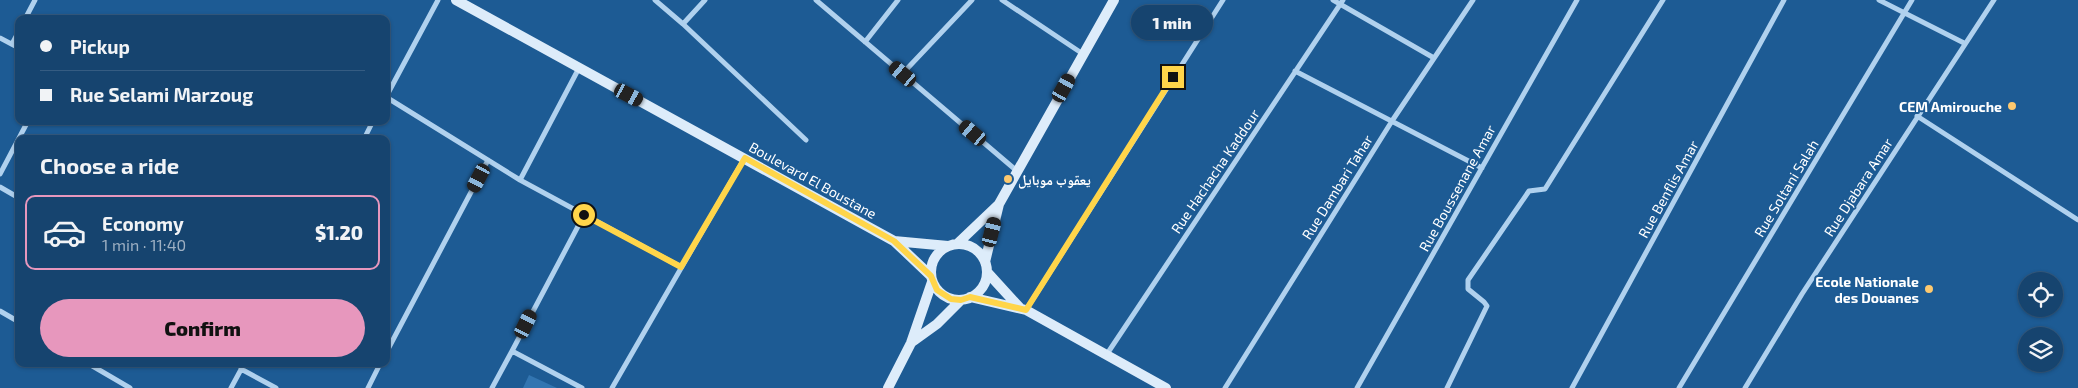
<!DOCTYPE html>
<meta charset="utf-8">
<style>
:root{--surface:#16446f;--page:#234e77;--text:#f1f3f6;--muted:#9eb0c3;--line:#355c82;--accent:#e797bd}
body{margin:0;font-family:"Exo 2","Noto Naskh Arabic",sans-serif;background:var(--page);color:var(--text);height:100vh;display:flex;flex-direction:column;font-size:19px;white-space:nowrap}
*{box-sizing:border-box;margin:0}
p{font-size:16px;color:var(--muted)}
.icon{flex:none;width:28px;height:28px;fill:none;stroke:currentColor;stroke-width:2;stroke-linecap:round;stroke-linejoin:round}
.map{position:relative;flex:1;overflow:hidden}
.details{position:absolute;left:15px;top:135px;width:375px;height:232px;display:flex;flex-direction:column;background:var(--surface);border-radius:10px;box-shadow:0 1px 4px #0004,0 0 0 1px var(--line)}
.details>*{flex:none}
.top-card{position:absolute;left:15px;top:15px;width:375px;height:110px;border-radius:10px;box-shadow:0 1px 4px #0004,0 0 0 1px var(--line);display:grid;align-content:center;height:110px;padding:0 25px;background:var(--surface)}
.buttons{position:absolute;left:2018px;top:272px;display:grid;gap:10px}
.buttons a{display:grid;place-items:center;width:45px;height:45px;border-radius:50%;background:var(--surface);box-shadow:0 1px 4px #0004,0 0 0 1px var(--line);font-size:25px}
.end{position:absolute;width:22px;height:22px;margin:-11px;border:6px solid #ffd54a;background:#111;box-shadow:0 0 0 2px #111}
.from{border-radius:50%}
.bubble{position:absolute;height:35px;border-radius:18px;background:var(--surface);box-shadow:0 1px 4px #0004,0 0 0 1px var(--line);font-size:16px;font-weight:800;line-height:35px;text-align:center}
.car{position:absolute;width:15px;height:30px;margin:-15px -8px;border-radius:6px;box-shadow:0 0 4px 1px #0007;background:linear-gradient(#222 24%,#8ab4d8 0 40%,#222 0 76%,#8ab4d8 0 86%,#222 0)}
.top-card b{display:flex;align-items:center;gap:18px;height:48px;font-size:19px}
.top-card b+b{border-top:1px solid var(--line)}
.top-card i{width:12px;height:12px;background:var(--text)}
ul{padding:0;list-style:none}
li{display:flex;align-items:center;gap:15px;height:75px;margin:0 10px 8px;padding:0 15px;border:2px solid var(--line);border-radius:10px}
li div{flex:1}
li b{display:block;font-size:19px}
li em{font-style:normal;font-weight:800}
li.active{border-color:var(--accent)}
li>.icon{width:45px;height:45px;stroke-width:1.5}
h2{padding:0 25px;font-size:22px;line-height:60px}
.button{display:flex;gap:10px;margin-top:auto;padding:10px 25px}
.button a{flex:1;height:58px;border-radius:30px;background:var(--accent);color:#111;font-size:20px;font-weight:800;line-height:58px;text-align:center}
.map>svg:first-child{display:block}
.green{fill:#3275b1}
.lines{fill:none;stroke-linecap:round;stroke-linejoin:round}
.minor{stroke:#b0d1ee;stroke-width:5}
.secondary{stroke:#ddecfa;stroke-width:10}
.route{stroke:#ffd54a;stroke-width:6}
.poi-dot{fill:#fdc96f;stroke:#1d5b94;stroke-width:2}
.labels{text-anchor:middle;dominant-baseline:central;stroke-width:4;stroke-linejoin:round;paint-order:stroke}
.poi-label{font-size:14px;font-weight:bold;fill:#fff;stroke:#1d5b94;text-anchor:end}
.street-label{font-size:14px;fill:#fff;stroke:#1d5b94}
</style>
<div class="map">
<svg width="2078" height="388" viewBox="0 0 2078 388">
<rect width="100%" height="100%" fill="#1d5b94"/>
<path class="green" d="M 529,375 L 557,388 L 523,388 Z"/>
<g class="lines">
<path class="minor" d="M 655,0 L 683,24 L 806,140
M 816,0 L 1017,171
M 1002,0 L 1083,54
M 1333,0 L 1434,58
M 1879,0 L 1964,43
M 25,19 L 35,0
M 683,24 L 705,0
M 0,38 L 19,48
M 865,42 L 898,0
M 12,44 L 19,31
M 1295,71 L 1482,168
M 903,73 L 972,0
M 386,97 L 520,180 L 681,267
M 386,97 L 438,0
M 1917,116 L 2078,220
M 364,139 L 373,121
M 0,174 L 28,121
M 520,180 L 579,68
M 0,187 L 19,198
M 1026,310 L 1223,0
M 0,311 L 19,322
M 386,353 L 488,160
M 1107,354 L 1343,0
M 89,364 L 130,388
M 241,369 L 276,388
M 231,388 L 244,364
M 368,388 L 380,364
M 492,388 L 512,351
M 582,388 L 512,351 L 584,215
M 612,388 L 744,159
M 1225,388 L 1392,121 L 1473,0
M 1357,388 L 1577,0
M 1447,388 L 1487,306 L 1484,302 L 1468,289 L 1468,280 L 1529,191 L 1545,189 L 1663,0
M 1572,388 L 1784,0
M 1679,388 L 1912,0
M 1745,388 L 1802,294 L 1994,0"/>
<path class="secondary" d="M 456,0 L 894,241 L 931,276
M 894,241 L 948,246
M 957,244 L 998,205
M931 272a28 28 0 1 1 56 0a28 28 0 1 1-56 0Z
M 985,262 L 999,204 L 1114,0
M 987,272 L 1020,308
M 970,297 L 1026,310 L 1166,388
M 912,342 L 937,324 L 961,300
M 888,388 L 911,343 L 932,282"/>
</g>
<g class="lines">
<path class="route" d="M 584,215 L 681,267 L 745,158 L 894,241 L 931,276 L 937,290 L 951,299 L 961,300 L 970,297 L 1026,310 L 1173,77"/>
</g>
<g class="poi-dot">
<circle cx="2012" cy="106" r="5"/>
<circle cx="1008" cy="179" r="5"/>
<circle cx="1929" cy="289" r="5"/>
</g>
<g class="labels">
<g class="poi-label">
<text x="2002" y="106">CEM Amirouche</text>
<text x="1018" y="179" text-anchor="start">يعقوب موبايل</text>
<text x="1919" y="281">Ecole Nationale<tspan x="1919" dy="16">des Douanes</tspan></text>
</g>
<g class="street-label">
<text transform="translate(1215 171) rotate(-56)">Rue Hachacha Kaddour</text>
<text transform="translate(813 180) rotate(29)">Boulevard El Boustane</text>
<text transform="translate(1337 187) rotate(-58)">Rue Dambari Tahar</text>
<text transform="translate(1858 187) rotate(-57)">Rue Djabara Amar</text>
<text transform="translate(1457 188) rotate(-61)">Rue Boussenane Amar</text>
<text transform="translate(1786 188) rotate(-59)">Rue Soltani Salah</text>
<text transform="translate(1668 189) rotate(-61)">Rue Benflis Amar</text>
</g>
</g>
</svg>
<div class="buttons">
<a><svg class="icon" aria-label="locate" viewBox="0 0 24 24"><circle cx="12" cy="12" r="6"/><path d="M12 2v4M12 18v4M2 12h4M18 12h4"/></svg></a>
<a><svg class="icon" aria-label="layers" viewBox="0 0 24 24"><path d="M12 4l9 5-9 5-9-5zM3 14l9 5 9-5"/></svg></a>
</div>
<i class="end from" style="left:584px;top:215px"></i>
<i class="end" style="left:1173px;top:77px"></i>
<div class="bubble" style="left:1131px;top:5px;width:82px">1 min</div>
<i class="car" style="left:903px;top:74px;rotate:310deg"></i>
<i class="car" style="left:1064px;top:88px;rotate:29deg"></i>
<i class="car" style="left:629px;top:95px;rotate:118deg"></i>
<i class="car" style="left:973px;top:133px;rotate:310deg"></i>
<i class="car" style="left:479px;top:178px;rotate:208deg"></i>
<i class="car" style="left:992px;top:232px;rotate:14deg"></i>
<i class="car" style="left:526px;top:324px;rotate:26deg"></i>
<div class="top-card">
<b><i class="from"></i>Pickup</b>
<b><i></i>Rue Selami Marzoug</b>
</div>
<section class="details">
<h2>Choose a ride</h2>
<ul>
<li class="active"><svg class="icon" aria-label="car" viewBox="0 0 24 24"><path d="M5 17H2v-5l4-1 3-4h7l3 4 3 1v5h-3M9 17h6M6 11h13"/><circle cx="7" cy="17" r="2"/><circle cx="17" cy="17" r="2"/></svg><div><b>Economy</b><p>1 min · 11:40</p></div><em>$1.20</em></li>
</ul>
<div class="button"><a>Confirm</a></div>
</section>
</div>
